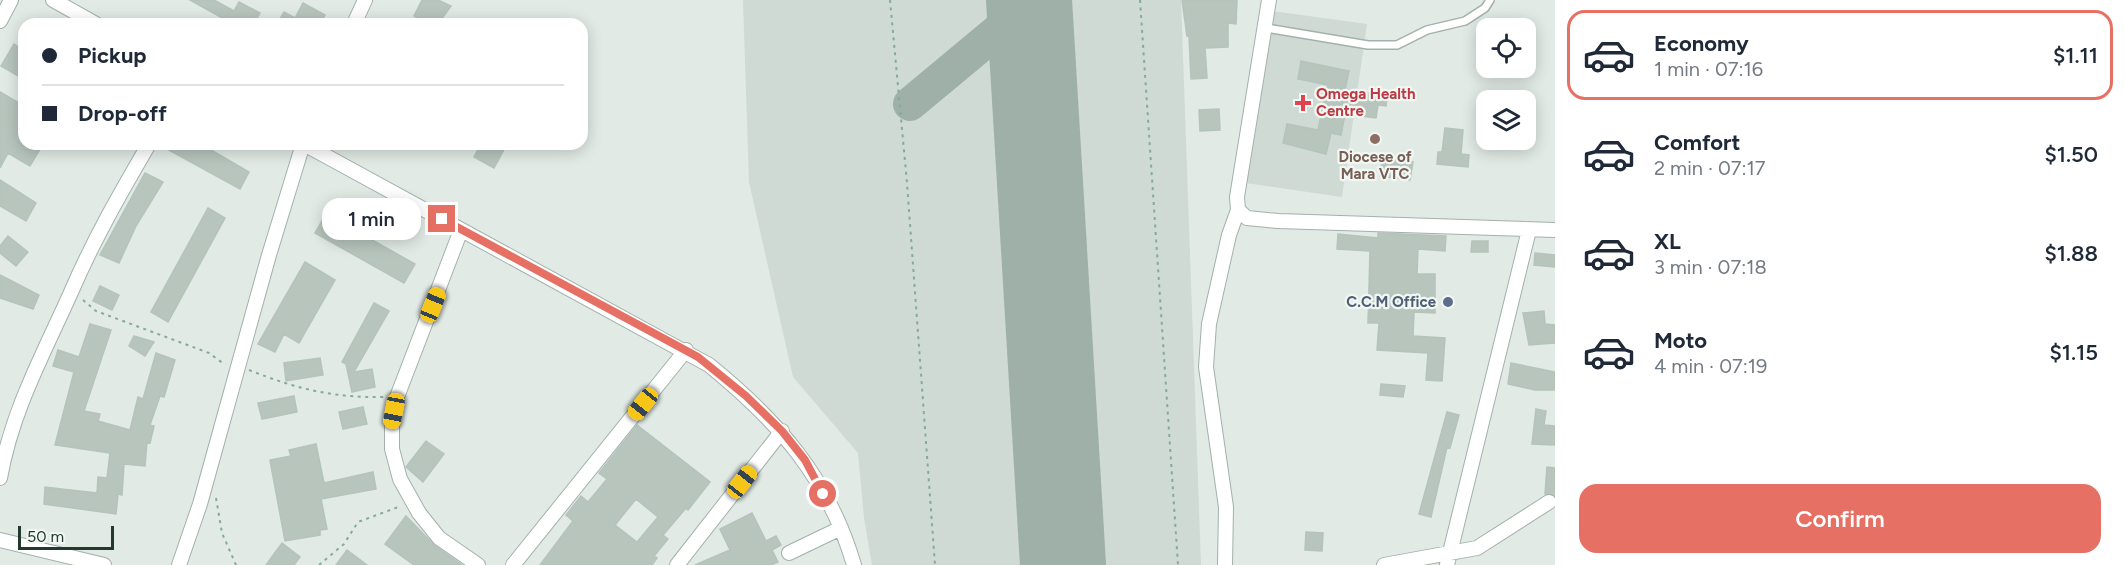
<!DOCTYPE html>
<meta charset="utf-8">
<style>
:root{--surface:#fff;--page:#f2f2f3;--text:#1f2937;--muted:#747a83;--line:#e0e1e3;--accent:#e67064}
body{margin:0;font-family:Figtree,sans-serif;background:var(--page);color:var(--text);height:100vh;display:flex;flex-direction:column;font-size:22px;white-space:nowrap}
*{box-sizing:border-box;margin:0}
p{font-size:20px;color:var(--muted)}
.icon{flex:none;width:33px;height:33px;fill:none;stroke:currentColor;stroke-width:2;stroke-linecap:round;stroke-linejoin:round}
.map{position:relative;flex:1;overflow:hidden}
.sheet{display:flex;flex-direction:column;background:var(--surface);width:570px}
.sheet>*{flex:none}
.guide{position:absolute;left:18px;top:18px;width:570px;height:132px;border-radius:18px;box-shadow:0 3px 15px #0003;display:grid;align-content:center;height:132px;padding:0 24px;background:var(--surface)}
.controls{position:absolute;left:1476px;top:18px;display:grid;gap:12px}
.controls a{display:grid;place-items:center;width:60px;height:60px;border-radius:12px;background:var(--surface);box-shadow:0 3px 15px #0003;font-size:30px}
.scale{position:absolute;left:18px;bottom:15px;width:96px;box-sizing:border-box;padding-left:6px;border:3px solid #233930;border-top:0;font-size:16px;line-height:21px;white-space:nowrap;color:#233930;-webkit-text-stroke:4px #f1f7f3;paint-order:stroke}
.end{position:absolute;width:27px;height:27px;margin:-14px;border:8px solid #e67064;background:#fff;box-shadow:0 0 0 3px #fff}
.from{border-radius:50%}
.bubble{position:absolute;height:42px;border-radius:18px;background:var(--surface);box-shadow:0 3px 15px #0003;font-size:20px;font-weight:600;line-height:42px;text-align:center}
.car{position:absolute;width:18px;height:36px;margin:-18px -9px;border-radius:8px;box-shadow:0 0 4px 2px #0007;background:linear-gradient(#f5c518 24%,#345 0 40%,#f5c518 0 76%,#345 0 86%,#f5c518 0)}
.guide b{display:flex;align-items:center;gap:21px;height:57px;font-size:22px}
.guide b+b{border-top:2px solid var(--line)}
.guide i{width:15px;height:15px;background:var(--text)}
ul{padding:10px 0 0;list-style:none}
li{display:flex;align-items:center;gap:18px;height:90px;margin:0 12px 9px;padding:0 12px;border:3px solid transparent;border-radius:18px}
li div{flex:1}
li b{display:block;font-size:22px}
li em{font-style:normal;font-weight:600}
li.on{border-color:var(--accent)}
li>.icon{width:54px;height:54px;stroke-width:1.5}
.action{display:flex;gap:12px;margin-top:auto;padding:12px 24px}
.action a{flex:1;height:69px;border-radius:18px;background:var(--accent);color:#fff;font-size:24px;font-weight:600;line-height:69px;text-align:center}
main{display:flex;flex:1;min-height:0}
.map>svg:first-child{display:block}
.built{fill:#cfdad4}
.lines{fill:none;stroke-linecap:round;stroke-linejoin:round}
.taxiway{stroke:#9fb0a8;stroke-width:34}
.runway{stroke:#9fb0a8;stroke-width:86}
.building{fill:#b7c5bd;stroke:#b4c3bb;stroke-width:1.5;fill-rule:evenodd}
.service-casing{stroke:#a4b1ab;stroke-width:10}
.minor-casing{stroke:#a4b1ab;stroke-width:16}
.path{stroke:#84ab99;stroke-width:2;stroke-dasharray:3 4.5;stroke-linecap:butt}
.service{stroke:#fff;stroke-width:7}
.minor{stroke:#fff;stroke-width:14}
.route{stroke:#e67064;stroke-width:8}
.health-dot{fill:#e0444e;stroke:#f1f7f3;stroke-width:2}
.education-dot{fill:#8d6e63;stroke:#f1f7f3;stroke-width:2}
.service-dot{fill:#5c6f8a;stroke:#f1f7f3;stroke-width:2}
.labels{text-anchor:middle;dominant-baseline:central;stroke-width:4.5;stroke-linejoin:round;paint-order:stroke}
.health-label{font-size:15px;font-weight:bold;fill:#be3a42;stroke:#f1f7f3;text-anchor:start}
.education-label{font-size:15px;font-weight:bold;fill:#785e54;stroke:#f1f7f3}
.service-label{font-size:15px;font-weight:bold;fill:#4e5e75;stroke:#f1f7f3;text-anchor:end}
</style>
<main>
<div class="map">
<svg width="1555" height="565" viewBox="0 0 1555 565">
<rect width="100%" height="100%" fill="#e1eae5"/>
<path class="built" d="M 743,0 L 1181,0 L 1201,565 L 872,565 L 864,518 L 858,453 L 793,377 L 749,182 Z
M 1265,10 L 1367,24 L 1342,197 L 1239,182 Z"/>
<g class="lines">
<path class="taxiway" d="M 910,104 L 1029,5"/>
<path class="runway" d="M 1029,0 L 1063,565"/>
</g>
<path class="building" d="M 190,0 L 214,0 L 234,11 L 239,2 L 260,13 L 254,24 L 233,24 Z
M 422,0 L 438,0 L 451,6 L 438,24 L 429,24 L 414,16 Z
M 1182,0 L 1237,0 L 1236,24 L 1228,23 L 1228,47 L 1205,48 L 1207,78 L 1191,79 L 1189,36 L 1187,36 Z
M 303,3 L 325,15 L 320,24 L 277,24 L 284,12 L 295,18 Z
M 14,44 L 24,51 L 24,71 L 20,77 L 1,66 Z
M 1301,61 L 1349,71 L 1345,90 L 1387,96 L 1386,106 L 1378,105 L 1376,118 L 1345,114 L 1341,135 L 1331,133 L 1326,154 L 1283,143 L 1287,124 L 1318,130 L 1328,85 L 1298,79 Z
M 0,92 L 24,106 L 24,124 L 19,133 L 24,135 L 24,144 L 43,144 L 30,166 L 8,153 L 0,168 Z
M 1219,109 L 1220,130 L 1200,131 L 1199,110 Z
M 1445,128 L 1463,130 L 1461,154 L 1469,155 L 1468,167 L 1437,164 L 1438,152 L 1442,152 Z
M 158,144 L 201,144 L 249,172 L 240,189 Z
M 481,144 L 507,144 L 494,168 L 474,157 Z
M 1382,158 L 1413,162 L 1410,180 L 1380,176 Z
M 145,173 L 163,182 L 136,226 L 119,263 L 100,255 Z
M 0,180 L 36,203 L 26,221 L 0,206 Z
M 208,208 L 225,218 L 168,322 L 151,312 Z
M 326,214 L 415,264 L 404,283 L 315,233 Z
M 1378,233 L 1446,236 L 1445,251 L 1418,249 L 1417,274 L 1435,274 L 1435,313 L 1414,312 L 1413,336 L 1445,338 L 1442,381 L 1426,380 L 1428,353 L 1377,350 L 1379,323 L 1368,323 L 1370,251 L 1337,249 L 1338,234 L 1378,238 Z
M 8,236 L 28,252 L 16,266 L 0,253 L 0,246 Z
M 1472,241 L 1488,241 L 1488,252 L 1471,252 Z
M 1535,253 L 1555,255 L 1555,267 L 1534,265 Z
M 305,262 L 335,280 L 299,343 L 284,334 L 275,352 L 258,344 Z
M 0,275 L 39,295 L 33,309 L 0,298 Z
M 100,286 L 119,295 L 112,310 L 93,301 Z
M 374,303 L 389,311 L 354,372 L 372,369 L 375,387 L 352,392 L 346,364 L 342,362 Z
M 1544,311 L 1545,324 L 1555,325 L 1555,343 L 1529,345 L 1523,313 Z
M 90,324 L 111,330 L 84,411 L 100,414 L 98,421 L 130,430 L 138,397 L 143,399 L 156,353 L 175,360 L 164,397 L 160,396 L 150,425 L 154,426 L 150,443 L 147,442 L 145,466 L 124,464 L 122,495 L 118,494 L 116,514 L 44,504 L 45,487 L 97,493 L 98,477 L 107,478 L 110,453 L 55,445 L 74,372 L 53,366 L 58,350 L 79,357 Z
M 134,336 L 154,342 L 145,356 L 129,346 Z
M 320,358 L 323,375 L 286,381 L 284,363 Z
M 1511,363 L 1555,372 L 1555,390 L 1535,390 L 1508,384 Z
M 1381,384 L 1405,386 L 1403,397 L 1380,395 Z
M 294,396 L 297,412 L 262,419 L 258,403 Z
M 363,407 L 367,424 L 343,429 L 339,412 Z
M 1536,409 L 1546,411 L 1544,425 L 1555,426 L 1555,445 L 1532,444 Z
M 1447,412 L 1459,415 L 1450,448 L 1447,447 L 1431,517 L 1419,514 Z
M 637,425 L 710,482 L 688,510 L 686,508 L 663,535 L 668,539 L 654,556 L 657,558 L 652,565 L 540,565 L 573,521 L 566,515 L 581,496 L 588,502 L 607,479 L 599,473 ZM 636,499 L 658,517 L 637,542 L 615,525 Z
M 426,441 L 444,454 L 423,482 L 406,467 Z
M 316,444 L 324,483 L 373,472 L 376,489 L 321,499 L 327,529 L 320,530 L 320,535 L 285,541 L 270,460 L 291,456 L 289,450 Z
M 1547,467 L 1555,468 L 1555,496 L 1545,494 Z
M 752,513 L 766,541 L 776,536 L 781,545 L 772,550 L 778,562 L 771,565 L 695,565 L 730,550 L 720,529 Z
M 406,516 L 434,545 L 462,565 L 414,565 L 385,544 Z
M 1306,532 L 1323,533 L 1322,551 L 1305,550 Z
M 282,543 L 300,557 L 294,565 L 266,565 Z
M 347,550 L 367,565 L 336,565 Z"/>
<g class="lines">
<g class="service-casing">
<path id="service" d="M 1266,28 L 1368,45 L 1397,45 L 1427,30 L 1465,21 L 1485,8 L 1490,0"/>
</g>
<g class="minor-casing">
<path id="minor" d="M 53,0 L 96,24
M 1269,0 L 1237,197 L 1238,210 L 1247,218 L 1278,221 L 1555,230
M 0,21 L 11,0
M 354,24 L 365,0
M 304,144 L 709,365 C 778,421 828,477 854,565
M 461,230 L 397,397 L 392,426 L 392,449 L 400,479 L 419,513 L 439,538 L 478,565
M 0,478 C 12,410 44,353 72,290 C 94,239 121,192 149,144
M 0,540 L 104,565
M 789,553 L 841,528
M 179,565 L 200,504 L 269,255 L 303,144
M 513,565 L 686,350
M 677,565 L 782,431
M 1225,565 L 1226,507 L 1206,367 L 1209,324 L 1229,235 L 1238,210
M 1384,565 L 1477,548 L 1549,502
M 1447,565 L 1529,230"/>
</g>
<path class="path" d="M 890,0 L 907,183 L 935,565
M 1140,0 L 1178,565
M 83,300 L 96,311 L 209,353 L 224,364
M 249,370 C 297,389 333,398 384,397
M 216,498 L 222,533 L 236,565
M 319,565 L 344,544 L 358,522 L 401,506"/>
<use href="#service" class="service"/>
<use href="#minor" class="minor"/>
</g>
<g class="lines">
<path class="route" d="M 442,219 L 698,357 L 746,396 L 782,431 L 805,460 L 823,494"/>
</g>
<path class="health-dot" d="M1300 94h6v6h6v6h-6v6h-6v-6h-6v-6h6z"/>
<circle class="education-dot" cx="1375" cy="139" r="6"/>
<circle class="service-dot" cx="1448" cy="302" r="6"/>
<g class="labels">
<g class="health-label">
<text x="1316" y="94">Omega Health<tspan x="1316" dy="17">Centre</tspan></text>
</g>
<g class="education-label">
<text x="1375" y="157">Diocese of<tspan x="1375" dy="17">Mara VTC</tspan></text>
</g>
<g class="service-label">
<text x="1436" y="302">C.C.M Office</text>
</g>
</g>
</svg>
<div class="controls">
<a><svg class="icon" aria-label="locate" viewBox="0 0 24 24"><circle cx="12" cy="12" r="6"/><path d="M12 2v4M12 18v4M2 12h4M18 12h4"/></svg></a>
<a><svg class="icon" aria-label="layers" viewBox="0 0 24 24"><path d="M12 4l9 5-9 5-9-5zM3 14l9 5 9-5"/></svg></a>
</div>
<div class="scale">50 m</div>
<i class="end from" style="left:823px;top:494px"></i>
<i class="end" style="left:442px;top:219px"></i>
<div class="bubble" style="left:322px;top:198px;width:99px">1 min</div>
<i class="car" style="left:433px;top:305px;rotate:22deg"></i>
<i class="car" style="left:643px;top:404px;rotate:219deg"></i>
<i class="car" style="left:394px;top:411px;rotate:191deg"></i>
<i class="car" style="left:742px;top:482px;rotate:38deg"></i>
<div class="guide">
<b><i class="from"></i>Pickup</b>
<b><i></i>Drop-off</b>
</div>
</div>
<section class="sheet">
<ul>
<li class="on"><svg class="icon" aria-label="car" viewBox="0 0 24 24"><path d="M5 17H2v-5l4-1 3-4h7l3 4 3 1v5h-3M9 17h6M6 11h13"/><circle cx="7" cy="17" r="2"/><circle cx="17" cy="17" r="2"/></svg><div><b>Economy</b><p>1 min · 07:16</p></div><em>$1.11</em></li>
<li><svg class="icon" aria-label="car" viewBox="0 0 24 24"><path d="M5 17H2v-5l4-1 3-4h7l3 4 3 1v5h-3M9 17h6M6 11h13"/><circle cx="7" cy="17" r="2"/><circle cx="17" cy="17" r="2"/></svg><div><b>Comfort</b><p>2 min · 07:17</p></div><em>$1.50</em></li>
<li><svg class="icon" aria-label="car" viewBox="0 0 24 24"><path d="M5 17H2v-5l4-1 3-4h7l3 4 3 1v5h-3M9 17h6M6 11h13"/><circle cx="7" cy="17" r="2"/><circle cx="17" cy="17" r="2"/></svg><div><b>XL</b><p>3 min · 07:18</p></div><em>$1.88</em></li>
<li><svg class="icon" aria-label="car" viewBox="0 0 24 24"><path d="M5 17H2v-5l4-1 3-4h7l3 4 3 1v5h-3M9 17h6M6 11h13"/><circle cx="7" cy="17" r="2"/><circle cx="17" cy="17" r="2"/></svg><div><b>Moto</b><p>4 min · 07:19</p></div><em>$1.15</em></li>
</ul>
<div class="action"><a>Confirm</a></div>
</section>
</main>
